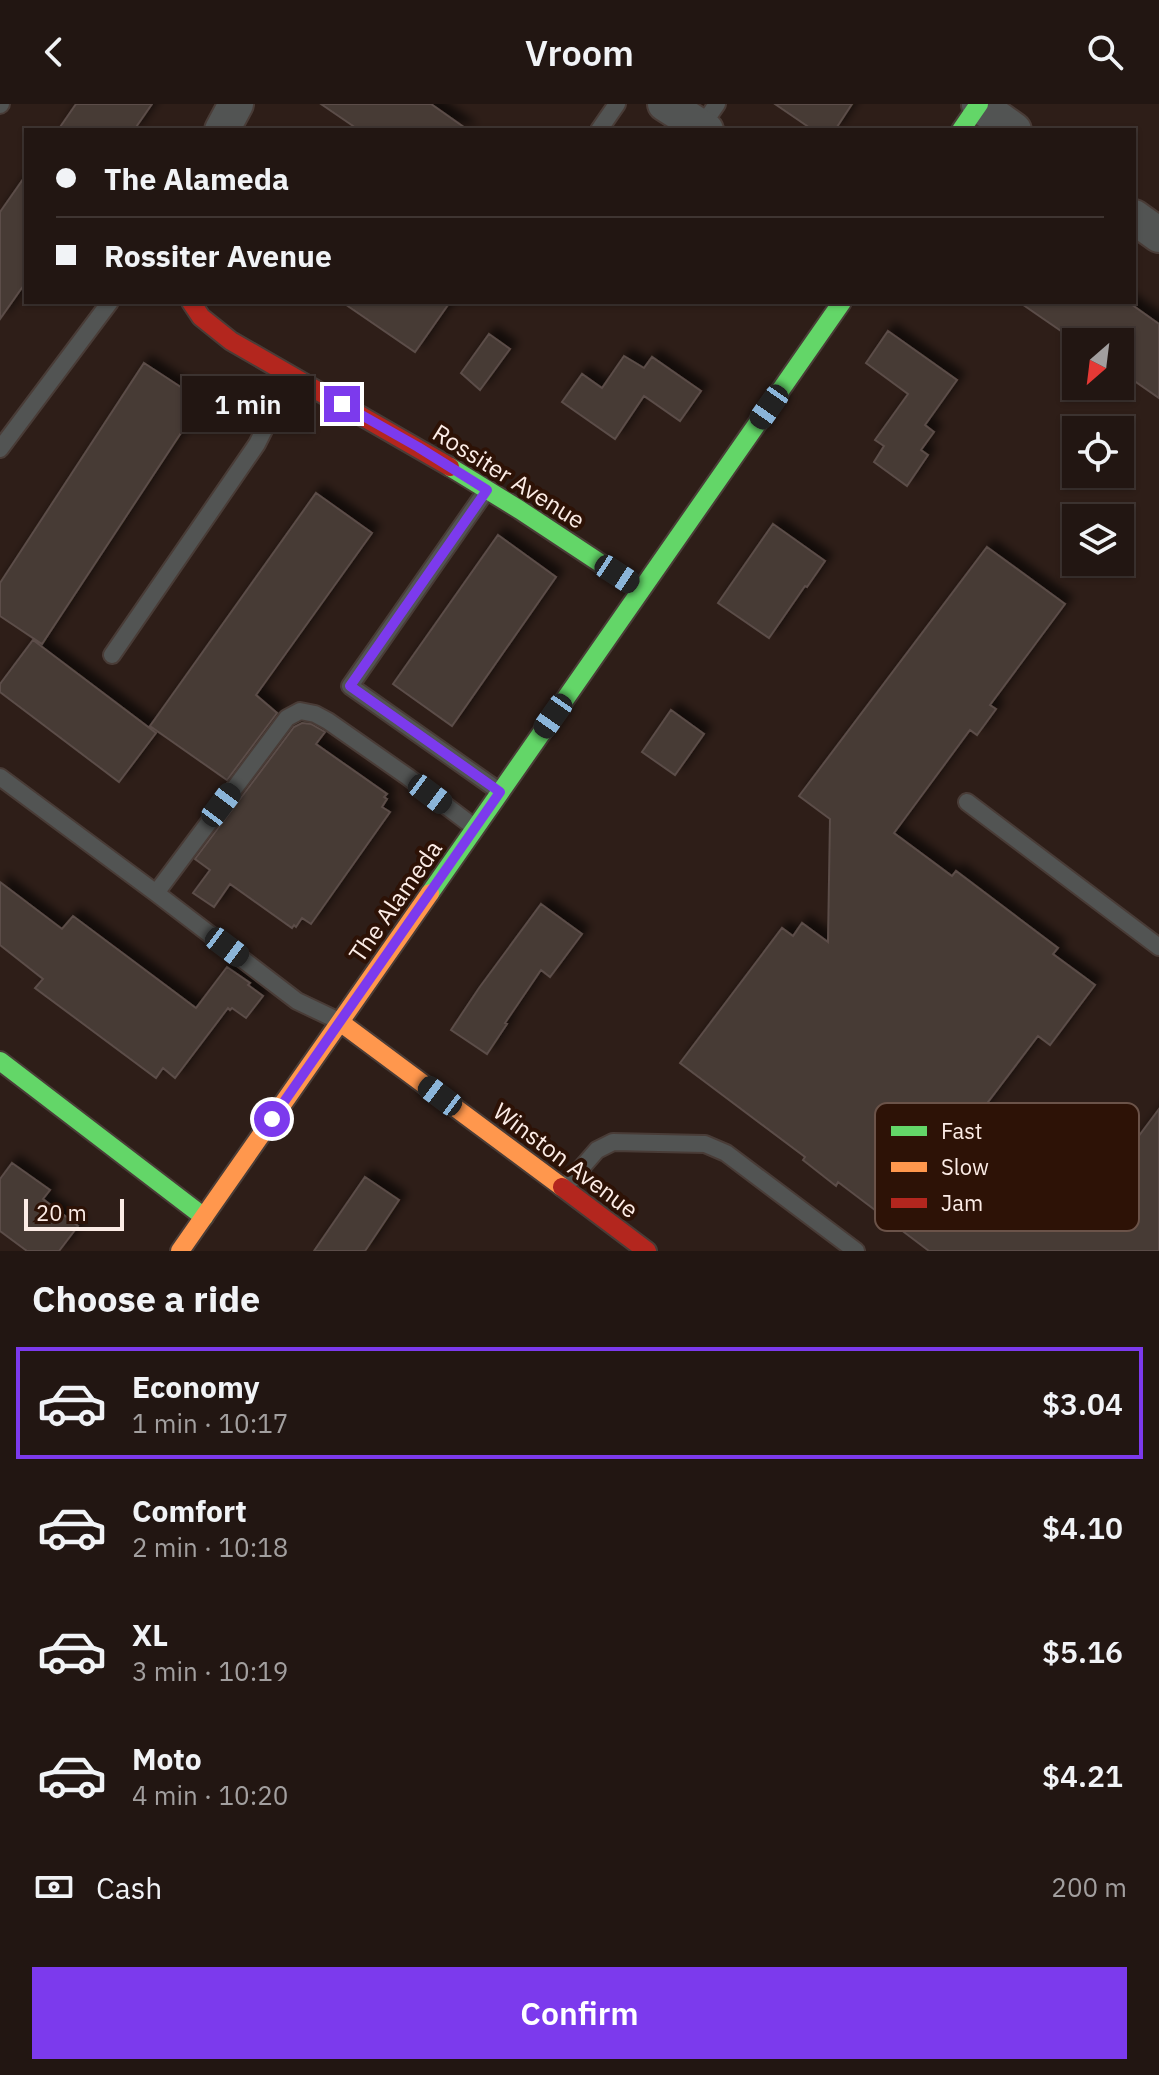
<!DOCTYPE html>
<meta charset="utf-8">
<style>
:root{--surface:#221612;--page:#2a1f1b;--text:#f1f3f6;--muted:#a29f9f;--line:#3f3532;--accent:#7c3aed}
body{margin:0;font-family:"IBM Plex Sans",sans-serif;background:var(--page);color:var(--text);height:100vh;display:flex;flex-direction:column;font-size:30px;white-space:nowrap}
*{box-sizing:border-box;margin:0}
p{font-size:26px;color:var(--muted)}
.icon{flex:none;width:44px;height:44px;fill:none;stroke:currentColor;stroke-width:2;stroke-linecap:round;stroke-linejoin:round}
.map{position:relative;height:1147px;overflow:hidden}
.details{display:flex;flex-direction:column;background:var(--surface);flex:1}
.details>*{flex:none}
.hud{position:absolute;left:24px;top:24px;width:1112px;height:176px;border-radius:0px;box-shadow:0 2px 6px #0004,0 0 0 2px var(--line);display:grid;align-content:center;height:176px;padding:0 32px;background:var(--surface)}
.needle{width:52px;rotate:208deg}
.buttons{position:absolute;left:1062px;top:224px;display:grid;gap:16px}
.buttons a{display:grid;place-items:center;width:72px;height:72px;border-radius:0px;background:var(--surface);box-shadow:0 2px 6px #0004,0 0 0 2px var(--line);font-size:40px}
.scale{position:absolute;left:24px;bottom:20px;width:100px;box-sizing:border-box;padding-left:8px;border:4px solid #fcece6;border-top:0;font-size:22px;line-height:28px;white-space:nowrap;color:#fcece6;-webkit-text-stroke:6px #2d1206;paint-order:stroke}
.end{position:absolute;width:36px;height:36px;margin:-18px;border:10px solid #7c3aed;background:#fff;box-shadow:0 0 0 4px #fff}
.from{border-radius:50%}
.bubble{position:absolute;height:56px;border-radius:0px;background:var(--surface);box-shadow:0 2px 6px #0004,0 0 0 2px var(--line);font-size:26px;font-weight:600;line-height:56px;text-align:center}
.car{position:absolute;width:24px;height:48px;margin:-24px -12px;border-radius:10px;box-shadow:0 0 6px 2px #0007;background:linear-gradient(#222 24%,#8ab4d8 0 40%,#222 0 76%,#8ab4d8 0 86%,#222 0)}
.hud b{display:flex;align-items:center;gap:28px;height:76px;font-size:30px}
.hud b+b{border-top:2px solid var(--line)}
.hud i{width:20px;height:20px;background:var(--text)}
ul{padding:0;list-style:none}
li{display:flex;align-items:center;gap:24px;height:112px;margin:0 16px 12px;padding:0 16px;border:4px solid transparent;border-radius:0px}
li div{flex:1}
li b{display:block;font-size:30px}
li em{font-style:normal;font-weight:600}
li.active{border-color:var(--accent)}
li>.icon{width:72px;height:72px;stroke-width:1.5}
h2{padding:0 32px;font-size:36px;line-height:96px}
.pay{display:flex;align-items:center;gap:20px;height:88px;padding:0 32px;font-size:30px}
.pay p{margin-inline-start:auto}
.button{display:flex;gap:16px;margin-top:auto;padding:16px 32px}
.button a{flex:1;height:92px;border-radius:0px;background:var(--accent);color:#fff;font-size:32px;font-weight:600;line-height:92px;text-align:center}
header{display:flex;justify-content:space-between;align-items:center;height:104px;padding:0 32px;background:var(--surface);font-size:36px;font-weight:600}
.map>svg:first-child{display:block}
.building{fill:#473a35;stroke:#5b4d48;stroke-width:2;filter:url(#shadow)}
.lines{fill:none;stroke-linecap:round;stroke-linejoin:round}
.lane-casing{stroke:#493c37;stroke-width:20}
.street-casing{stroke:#493c37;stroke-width:38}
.fast-casing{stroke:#493c37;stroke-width:22}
.slow-casing{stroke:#493c37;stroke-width:22}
.jam-casing{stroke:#493c37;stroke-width:22}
.lane{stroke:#525453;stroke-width:16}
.street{stroke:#525453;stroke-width:34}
.fast{stroke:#63d668;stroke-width:18}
.slow{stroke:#ff974d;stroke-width:18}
.jam{stroke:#b3261e;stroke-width:18}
.route{stroke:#7c3aed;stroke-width:10}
.labels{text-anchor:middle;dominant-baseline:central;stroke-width:8;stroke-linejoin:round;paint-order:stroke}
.street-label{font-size:24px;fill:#fcece6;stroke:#2d1206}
.key{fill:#2d1206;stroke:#6b5349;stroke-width:2}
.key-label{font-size:22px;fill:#fcece6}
</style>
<header><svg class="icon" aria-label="back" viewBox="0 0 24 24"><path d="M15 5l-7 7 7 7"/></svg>Vroom<svg class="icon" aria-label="search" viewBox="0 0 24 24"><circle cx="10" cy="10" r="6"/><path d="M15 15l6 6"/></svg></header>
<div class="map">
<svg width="1159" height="1147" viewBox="0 0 1159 1147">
<defs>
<filter id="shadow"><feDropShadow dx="7" dy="-7" stdDeviation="4" flood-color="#0009"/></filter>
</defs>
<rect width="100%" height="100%" fill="#2e1e18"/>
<path class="building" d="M 76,0 L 152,0 L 134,26 L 58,26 Z
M 321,0 L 431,0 L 468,26 L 359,26 Z
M 775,0 L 852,0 L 835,26 L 813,26 Z
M 26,71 L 26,178 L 0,215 L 0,108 Z
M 342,198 L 450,198 L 415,248 Z
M 1019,198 L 1128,198 L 1159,220 L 1159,294 L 1120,267 L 1120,238 L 1077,238 Z
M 888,227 L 957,276 L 925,321 L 934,328 L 921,346 L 928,351 L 907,382 L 874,358 L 884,342 L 875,336 L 908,290 L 866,259 Z
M 489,230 L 510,245 L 480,286 L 461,269 Z
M 624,252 L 644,264 L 652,253 L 701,287 L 680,317 L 644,292 L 615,335 L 562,298 L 582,270 L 602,284 Z
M 144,259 L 202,297 L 42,540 L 0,512 L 0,479 Z
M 316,389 L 372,429 L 256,591 L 277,609 L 227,676 L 150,622 Z
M 773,420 L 825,457 L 807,483 L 805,482 L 769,534 L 718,499 Z
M 498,431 L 556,473 L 452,622 L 393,580 Z
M 987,443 L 1065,500 L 990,601 L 996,605 L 977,631 L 970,626 L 894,729 L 952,772 L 956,767 L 1058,844 L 1053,850 L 1095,881 L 1050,941 L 1038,932 L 957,1039 L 1070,1124 L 1159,1005 L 1159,1147 L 929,1147 L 838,1078 L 836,1082 L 803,1056 L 805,1053 L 680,959 L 782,824 L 793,832 L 802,819 L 828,838 L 830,715 L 799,692 Z
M 33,536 L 156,629 L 119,678 L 0,588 L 0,580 Z
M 671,606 L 704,630 L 675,671 L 642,648 Z
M 302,619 L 311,620 L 325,628 L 316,640 L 387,690 L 384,693 L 387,695 L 382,703 L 390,708 L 311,820 L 302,814 L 296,823 L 294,821 L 292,824 L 230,780 L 214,803 L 193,789 L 210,766 L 195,755 L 294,623 Z
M 0,778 L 62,825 L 73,812 L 196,904 L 227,863 L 250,879 L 248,881 L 263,892 L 246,914 L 232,904 L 230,906 L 228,904 L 175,974 L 163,964 L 156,974 L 35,884 L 43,875 L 0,841 Z
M 541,800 L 582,830 L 550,873 L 541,866 L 505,919 L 507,920 L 487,950 L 451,926 L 479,884 Z
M 12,1059 L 50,1086 L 43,1095 L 78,1122 L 59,1147 L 27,1147 L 0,1127 L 0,1075 Z
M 365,1073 L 399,1096 L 365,1147 L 314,1147 Z"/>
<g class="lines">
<g class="lane-casing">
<path id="lane" d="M 0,1 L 1,0
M 701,23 L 717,0
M 599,26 L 617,0
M 0,345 L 110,198
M 486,387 L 350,582 L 499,687
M 112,551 L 257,340 L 291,272
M 0,673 L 156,789 L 297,897 L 339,917
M 967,698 L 1159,843
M 156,789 L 287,614 L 300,607 L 315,610 L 328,617 L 408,673 L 474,723
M 564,1084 L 597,1046 L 613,1038 L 705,1040 L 726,1049 L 856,1147"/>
</g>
<g class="street-casing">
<path id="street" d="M 665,0 L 706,26
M 979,1 L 1014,26
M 222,26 L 236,0
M 1134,113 L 1159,131"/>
</g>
<g class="fast-casing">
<path id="fast" d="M 961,26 L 979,0
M 450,363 L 520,406 L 641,486
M 430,789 L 842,198
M 0,957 L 204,1113"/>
</g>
<g class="slow-casing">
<path id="slow" d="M 340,918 L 562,1083
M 180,1147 L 430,789"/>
</g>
<g class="jam-casing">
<path id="jam" d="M 191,198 L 201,213 L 231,237 L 450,363
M 562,1083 L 647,1147"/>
</g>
<use href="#lane" class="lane"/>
<use href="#street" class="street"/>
<use href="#fast" class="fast"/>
<use href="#slow" class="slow"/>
<use href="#jam" class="jam"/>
</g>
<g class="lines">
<path class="route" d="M 272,1015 L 500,688 L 350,582 L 487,386 L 418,343 L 342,300"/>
</g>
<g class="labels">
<g class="street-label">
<text transform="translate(509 372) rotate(32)">Rossiter Avenue</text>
<text transform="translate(395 797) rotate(-55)">The Alameda</text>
<text transform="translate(566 1056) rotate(37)">Winston Avenue</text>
</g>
</g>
<rect x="875" y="999" width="264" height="128" rx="12" class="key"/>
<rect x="891" y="1022" width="36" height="10" fill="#63d668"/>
<rect x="891" y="1058" width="36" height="10" fill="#ff974d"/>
<rect x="891" y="1094" width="36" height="10" fill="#b3261e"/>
<g class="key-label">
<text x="941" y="1035">Fast</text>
<text x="941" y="1071">Slow</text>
<text x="941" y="1107">Jam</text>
</g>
</svg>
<div class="buttons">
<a><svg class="needle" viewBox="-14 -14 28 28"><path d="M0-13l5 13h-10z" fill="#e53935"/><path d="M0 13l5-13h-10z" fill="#a29f9f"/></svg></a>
<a><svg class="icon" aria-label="locate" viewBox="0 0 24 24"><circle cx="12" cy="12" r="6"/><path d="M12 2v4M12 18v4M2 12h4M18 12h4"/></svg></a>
<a><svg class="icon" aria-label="layers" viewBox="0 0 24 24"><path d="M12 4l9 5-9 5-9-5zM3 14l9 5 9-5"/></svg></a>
</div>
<div class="scale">20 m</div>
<i class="end from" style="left:272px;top:1015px"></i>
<i class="end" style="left:342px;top:300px"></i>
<div class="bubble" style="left:182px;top:272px;width:132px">1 min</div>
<i class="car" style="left:769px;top:303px;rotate:215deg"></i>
<i class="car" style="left:617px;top:470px;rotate:123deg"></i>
<i class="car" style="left:553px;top:612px;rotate:215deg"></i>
<i class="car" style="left:430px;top:690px;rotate:127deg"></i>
<i class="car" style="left:221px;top:701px;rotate:37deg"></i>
<i class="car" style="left:227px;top:843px;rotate:127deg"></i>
<i class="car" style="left:440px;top:992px;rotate:307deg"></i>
<div class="hud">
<b><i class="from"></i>The Alameda</b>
<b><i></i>Rossiter Avenue</b>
</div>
</div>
<section class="details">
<h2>Choose a ride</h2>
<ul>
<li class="active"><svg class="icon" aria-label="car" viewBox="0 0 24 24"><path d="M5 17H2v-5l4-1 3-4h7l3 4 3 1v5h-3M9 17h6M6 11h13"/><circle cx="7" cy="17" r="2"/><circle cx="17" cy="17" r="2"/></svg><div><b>Economy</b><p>1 min · 10:17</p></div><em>$3.04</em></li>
<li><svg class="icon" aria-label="car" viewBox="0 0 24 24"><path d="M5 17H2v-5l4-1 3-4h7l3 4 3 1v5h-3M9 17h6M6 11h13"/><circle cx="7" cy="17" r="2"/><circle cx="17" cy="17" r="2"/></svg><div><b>Comfort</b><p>2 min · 10:18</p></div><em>$4.10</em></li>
<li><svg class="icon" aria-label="car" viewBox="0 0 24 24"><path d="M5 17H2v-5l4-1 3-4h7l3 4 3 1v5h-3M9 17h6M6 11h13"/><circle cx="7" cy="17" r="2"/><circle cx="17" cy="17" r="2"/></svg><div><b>XL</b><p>3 min · 10:19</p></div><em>$5.16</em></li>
<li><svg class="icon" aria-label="car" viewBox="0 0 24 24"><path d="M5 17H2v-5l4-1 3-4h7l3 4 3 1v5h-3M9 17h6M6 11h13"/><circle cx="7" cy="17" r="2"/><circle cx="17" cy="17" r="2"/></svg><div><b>Moto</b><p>4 min · 10:20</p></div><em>$4.21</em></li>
</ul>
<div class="pay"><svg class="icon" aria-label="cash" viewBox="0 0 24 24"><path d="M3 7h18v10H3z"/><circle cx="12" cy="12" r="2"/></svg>Cash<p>200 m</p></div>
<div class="button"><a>Confirm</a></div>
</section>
